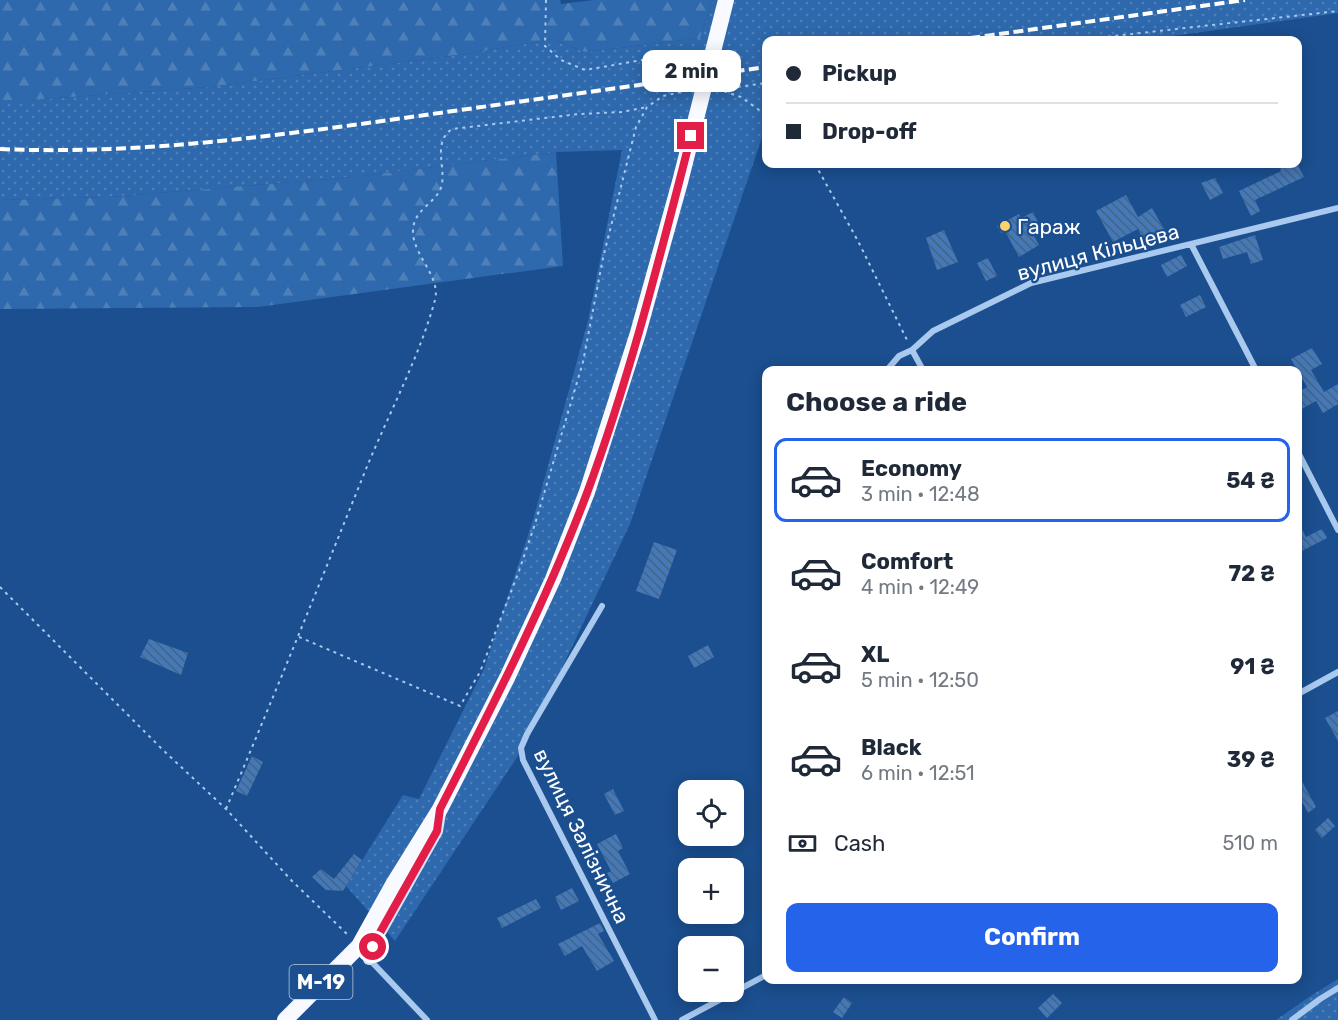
<!DOCTYPE html>
<meta charset="utf-8">
<style>
:root{--surface:#fff;--page:#f2f2f3;--text:#1f2937;--muted:#747a83;--line:#e0e1e3;--accent:#2563eb}
body{margin:0;font-family:Rubik,sans-serif;background:var(--page);color:var(--text);height:100vh;display:flex;flex-direction:column;font-size:22px;white-space:nowrap}
*{box-sizing:border-box;margin:0}
p{font-size:20px;color:var(--muted)}
.icon{flex:none;width:33px;height:33px;fill:none;stroke:currentColor;stroke-width:2;stroke-linecap:round;stroke-linejoin:round}
.map{position:relative;flex:1;overflow:hidden}
.details{position:absolute;left:762px;top:366px;width:540px;height:618px;display:flex;flex-direction:column;background:var(--surface);border-radius:12px;box-shadow:0 3px 15px #0003}
.details>*{flex:none}
.top-card{position:absolute;left:762px;top:36px;width:540px;height:132px;border-radius:12px;box-shadow:0 3px 15px #0003;display:grid;align-content:center;height:132px;padding:0 24px;background:var(--surface)}
.controls{position:absolute;left:678px;top:780px;display:grid;gap:12px}
.controls a{display:grid;place-items:center;width:66px;height:66px;border-radius:12px;background:var(--surface);box-shadow:0 3px 15px #0003;font-size:30px}
.end{position:absolute;width:27px;height:27px;margin:-14px;border:8px solid #e11d48;background:#fff;box-shadow:0 0 0 3px #fff}
.from{border-radius:50%}
.bubble{position:absolute;height:42px;border-radius:12px;background:var(--surface);box-shadow:0 3px 15px #0003;font-size:20px;font-weight:700;line-height:42px;text-align:center}
.top-card b{display:flex;align-items:center;gap:21px;height:57px;font-size:22px}
.top-card b+b{border-top:2px solid var(--line)}
.top-card i{width:15px;height:15px;background:var(--text)}
ul{padding:0;list-style:none}
li{display:flex;align-items:center;gap:18px;height:84px;margin:0 12px 9px;padding:0 12px;border:3px solid transparent;border-radius:12px}
li div{flex:1}
li b{display:block;font-size:22px}
li em{font-style:normal;font-weight:700}
li.on{border-color:var(--accent)}
li>.icon{width:54px;height:54px;stroke-width:1.5}
h2{padding:0 24px;font-size:27px;line-height:72px}
.pay{display:flex;align-items:center;gap:15px;height:66px;padding:0 24px;font-size:22px}
.pay p{margin-inline-start:auto}
.primary-button{display:flex;gap:12px;margin-top:auto;padding:12px 24px}
.primary-button a{flex:1;height:69px;border-radius:12px;background:var(--accent);color:#fff;font-size:24px;font-weight:700;line-height:69px;text-align:center}
.map>svg:first-child{display:block}
.grass{fill:url(#grass-dots)}
.forest{fill:url(#forest-firs)}
.building{fill:url(#building-back-hatch)}
.lines{fill:none;stroke-linecap:round;stroke-linejoin:round}
.path{stroke:#a9c9ee;stroke-width:2;stroke-dasharray:3 4.5;stroke-linecap:butt}
.minor{stroke:#a9c9ee;stroke-width:6}
.secondary{stroke:#d6e6fa;stroke-width:12}
.trunk{stroke:#f8faff;stroke-width:16}
.rail{stroke:#fff;stroke-width:4;stroke-dasharray:10 4.5;stroke-linecap:butt}
.route{stroke:#e11d48;stroke-width:8}
.poi-dot{fill:#ffd166;stroke:#1b4f8f;stroke-width:2}
.labels{text-anchor:middle;dominant-baseline:central;stroke-width:4.5;stroke-linejoin:round;paint-order:stroke}
.shield{fill:#1b4f8f;stroke:#bbcadd;stroke-width:1.5}
.shield-label{font-size:20px;font-weight:bold;fill:#fff}
.poi-label{font-size:21px;fill:#fff;stroke:#1b4f8f;text-anchor:start}
.street-label{font-size:21px;fill:#fff;stroke:#1b4f8f}
</style>
<div class="map">
<svg width="1338" height="1020" viewBox="0 0 1338 1020">
<defs>
<pattern id="grass-dots" width="8" height="8" patternUnits="userSpaceOnUse" patternTransform="scale(1.5)"><rect width="8" height="8" fill="#2e69ad"/><path d="M2 2h.1M6 6h.1" fill="none" stroke="#4d80b9" stroke-width="1.8" stroke-linecap="round"/></pattern>
<pattern id="forest-firs" width="22" height="20" patternUnits="userSpaceOnUse" patternTransform="scale(1.5)"><rect width="22" height="20" fill="#2e69ad"/><path d="M5 1l3.5 6h-7zM16 11l3.5 6h-7z" fill="#4d80b9"/></pattern>
<pattern id="building-back-hatch" width="6" height="6" patternUnits="userSpaceOnUse" patternTransform="scale(1.5)"><rect width="6" height="6" fill="#4478b7"/><path d="M-1 5l2 2M0 0l6 6M5-1l2 2" fill="none" stroke="#486282"/></pattern>
</defs>
<rect width="100%" height="100%" fill="#1b4f8f"/>
<path class="grass" d="M 713,0 L 1338,0 L 1338,13 L 1144,40 L 766,40 L 766,126 L 630,524 L 527,742 L 395,941 L 346,886 L 403,795 L 419,799 L 484,669 L 533,520 L 588,321 L 622,150 L 556,152 L 353,177 L 109,197 L 0,200 L 0,100 L 29,100 L 210,87 L 466,54 L 552,39 L 585,52 L 700,38 Z
M 1338,979 L 1338,1020 L 1276,1020 L 1309,997 Z"/>
<path class="forest" d="M 0,0 L 560,0 L 561,4 L 594,0 L 713,0 L 700,38 L 585,52 L 552,39 L 466,54 L 210,87 L 29,100 L 0,100 Z
M 556,152 L 563,266 L 258,307 L 0,309 L 0,200 L 109,197 L 353,177 Z"/>
<path class="building" d="M 1291,164 L 1297,164 L 1304,177 L 1255,200 L 1260,211 L 1251,216 L 1239,191 L 1281,171 L 1280,169 Z
M 1215,178 L 1223,193 L 1210,200 L 1201,183 Z
M 1126,195 L 1138,217 L 1152,208 L 1168,236 L 1159,242 L 1154,233 L 1143,239 L 1138,229 L 1113,242 L 1096,211 Z
M 1033,212 L 1039,224 L 1030,229 L 1039,245 L 1019,257 L 1005,231 L 1001,233 L 997,226 L 1019,214 L 1021,218 Z
M 944,230 L 958,262 L 937,270 L 926,238 Z
M 1255,235 L 1263,260 L 1251,264 L 1247,252 L 1223,259 L 1219,247 Z
M 1181,255 L 1187,266 L 1167,277 L 1161,265 Z
M 988,258 L 997,276 L 986,281 L 977,263 Z
M 1200,295 L 1206,307 L 1186,317 L 1180,305 Z
M 1312,348 L 1322,364 L 1311,370 L 1324,392 L 1338,384 L 1338,404 L 1323,413 L 1316,401 L 1298,411 L 1298,392 L 1307,387 L 1291,359 Z
M 1298,522 L 1306,537 L 1322,529 L 1327,538 L 1298,553 Z
M 654,542 L 677,550 L 659,599 L 636,591 Z
M 149,639 L 188,653 L 181,675 L 140,657 Z
M 708,645 L 714,657 L 694,668 L 688,656 Z
M 1338,711 L 1338,741 L 1325,718 Z
M 252,756 L 263,762 L 247,796 L 236,791 Z
M 1298,774 L 1316,807 L 1308,813 L 1298,794 Z
M 613,789 L 624,811 L 615,815 L 604,794 Z
M 1328,818 L 1335,826 L 1322,838 L 1315,830 Z
M 616,834 L 623,848 L 618,851 L 630,874 L 613,883 L 607,873 L 611,871 L 597,844 Z
M 354,854 L 362,860 L 343,891 L 326,890 L 312,877 L 321,869 L 334,879 Z
M 572,888 L 579,901 L 561,910 L 555,897 Z
M 536,899 L 541,908 L 502,928 L 497,918 Z
M 600,923 L 604,931 L 598,934 L 614,961 L 597,971 L 582,946 L 565,956 L 558,944 Z
M 1053,994 L 1062,1003 L 1047,1018 L 1038,1008 Z
M 844,997 L 852,1003 L 842,1018 L 833,1012 Z"/>
<g class="lines">
<path class="path" d="M 546,0 L 545,46 L 561,60 L 585,70 L 648,59 L 672,70
M 1078,40 L 1338,11
M 717,89 L 741,97 L 766,115
M 723,89 L 766,83
M 815,164 L 858,241 L 908,342
M 0,587 L 163,750 L 226,809 L 292,881 L 348,935
M 299,637 L 460,706 L 480,672 L 519,571 L 535,524 L 583,362 L 603,258 L 636,127 L 647,107 L 663,96 L 690,90
M 226,809 C 274,696 320,583 366,469 C 389,413 419,358 435,300 C 441,277 414,256 413,233 C 412,208 438,204 442,184 C 445,164 433,142 452,129 L 579,114 L 622,112 L 647,107"/>
<path class="minor" d="M 1191,244 L 1256,370
M 912,350 L 923,370
M 887,370 L 899,356 L 912,350 L 933,331 L 1031,283 L 1338,208
M 1298,452 L 1338,530
M 602,606 L 527,734 L 521,748 L 523,760 L 655,1020
M 1298,694 L 1338,672
M 359,946 L 369,959 L 427,1020
M 682,1020 L 766,975
M 1292,1020 L 1320,999 L 1338,988"/>
<path class="secondary" d="M 369,959 L 378,936 L 437,831 L 440,813"/>
<path class="trunk" d="M 285,1020 L 359,946 L 394,883 L 440,809 L 507,678 L 553,579 L 587,492 L 638,333 L 680,182 L 726,0"/>
<path class="rail" d="M 956,40 L 1245,0
M 0,149 C 138,155 275,136 411,117 C 530,100 648,84 766,67"/>
</g>
<g class="lines">
<path class="route" d="M 373,947 L 378,936 L 437,831 L 440,809 C 493,705 546,602 587,493 C 630,377 660,256 691,136"/>
</g>
<circle class="poi-dot" cx="1005" cy="226" r="6"/>
<g class="labels">
<rect class="shield" x="289.5" y="965" width="63" height="34" rx="4.5"/>
<g class="shield-label">
<text x="321" y="982">М-19</text>
</g>
<g class="poi-label">
<text x="1017" y="226">Гараж</text>
</g>
<g class="street-label">
<text transform="translate(1098 252) rotate(-15)">вулиця Кільцева</text>
<text transform="translate(582 836) rotate(64)">вулиця Залізнична</text>
</g>
</g>
</svg>
<div class="controls">
<a><svg class="icon" aria-label="locate" viewBox="0 0 24 24"><circle cx="12" cy="12" r="6"/><path d="M12 2v4M12 18v4M2 12h4M18 12h4"/></svg></a>
<a>+</a>
<a>−</a>
</div>
<i class="end from" style="left:373px;top:947px"></i>
<i class="end" style="left:691px;top:136px"></i>
<div class="bubble" style="left:642px;top:50px;width:99px">2 min</div>
<div class="top-card">
<b><i class="from"></i>Pickup</b>
<b><i></i>Drop-off</b>
</div>
<section class="details">
<h2>Choose a ride</h2>
<ul>
<li class="on"><svg class="icon" aria-label="car" viewBox="0 0 24 24"><path d="M5 17H2v-5l4-1 3-4h7l3 4 3 1v5h-3M9 17h6M6 11h13"/><circle cx="7" cy="17" r="2"/><circle cx="17" cy="17" r="2"/></svg><div><b>Economy</b><p>3 min · 12:48</p></div><em>54 ₴</em></li>
<li><svg class="icon" aria-label="car" viewBox="0 0 24 24"><path d="M5 17H2v-5l4-1 3-4h7l3 4 3 1v5h-3M9 17h6M6 11h13"/><circle cx="7" cy="17" r="2"/><circle cx="17" cy="17" r="2"/></svg><div><b>Comfort</b><p>4 min · 12:49</p></div><em>72 ₴</em></li>
<li><svg class="icon" aria-label="car" viewBox="0 0 24 24"><path d="M5 17H2v-5l4-1 3-4h7l3 4 3 1v5h-3M9 17h6M6 11h13"/><circle cx="7" cy="17" r="2"/><circle cx="17" cy="17" r="2"/></svg><div><b>XL</b><p>5 min · 12:50</p></div><em>91 ₴</em></li>
<li><svg class="icon" aria-label="car" viewBox="0 0 24 24"><path d="M5 17H2v-5l4-1 3-4h7l3 4 3 1v5h-3M9 17h6M6 11h13"/><circle cx="7" cy="17" r="2"/><circle cx="17" cy="17" r="2"/></svg><div><b>Black</b><p>6 min · 12:51</p></div><em>39 ₴</em></li>
</ul>
<div class="pay"><svg class="icon" aria-label="cash" viewBox="0 0 24 24"><path d="M3 7h18v10H3z"/><circle cx="12" cy="12" r="2"/></svg>Cash<p>510 m</p></div>
<div class="primary-button"><a>Confirm</a></div>
</section>
</div>
